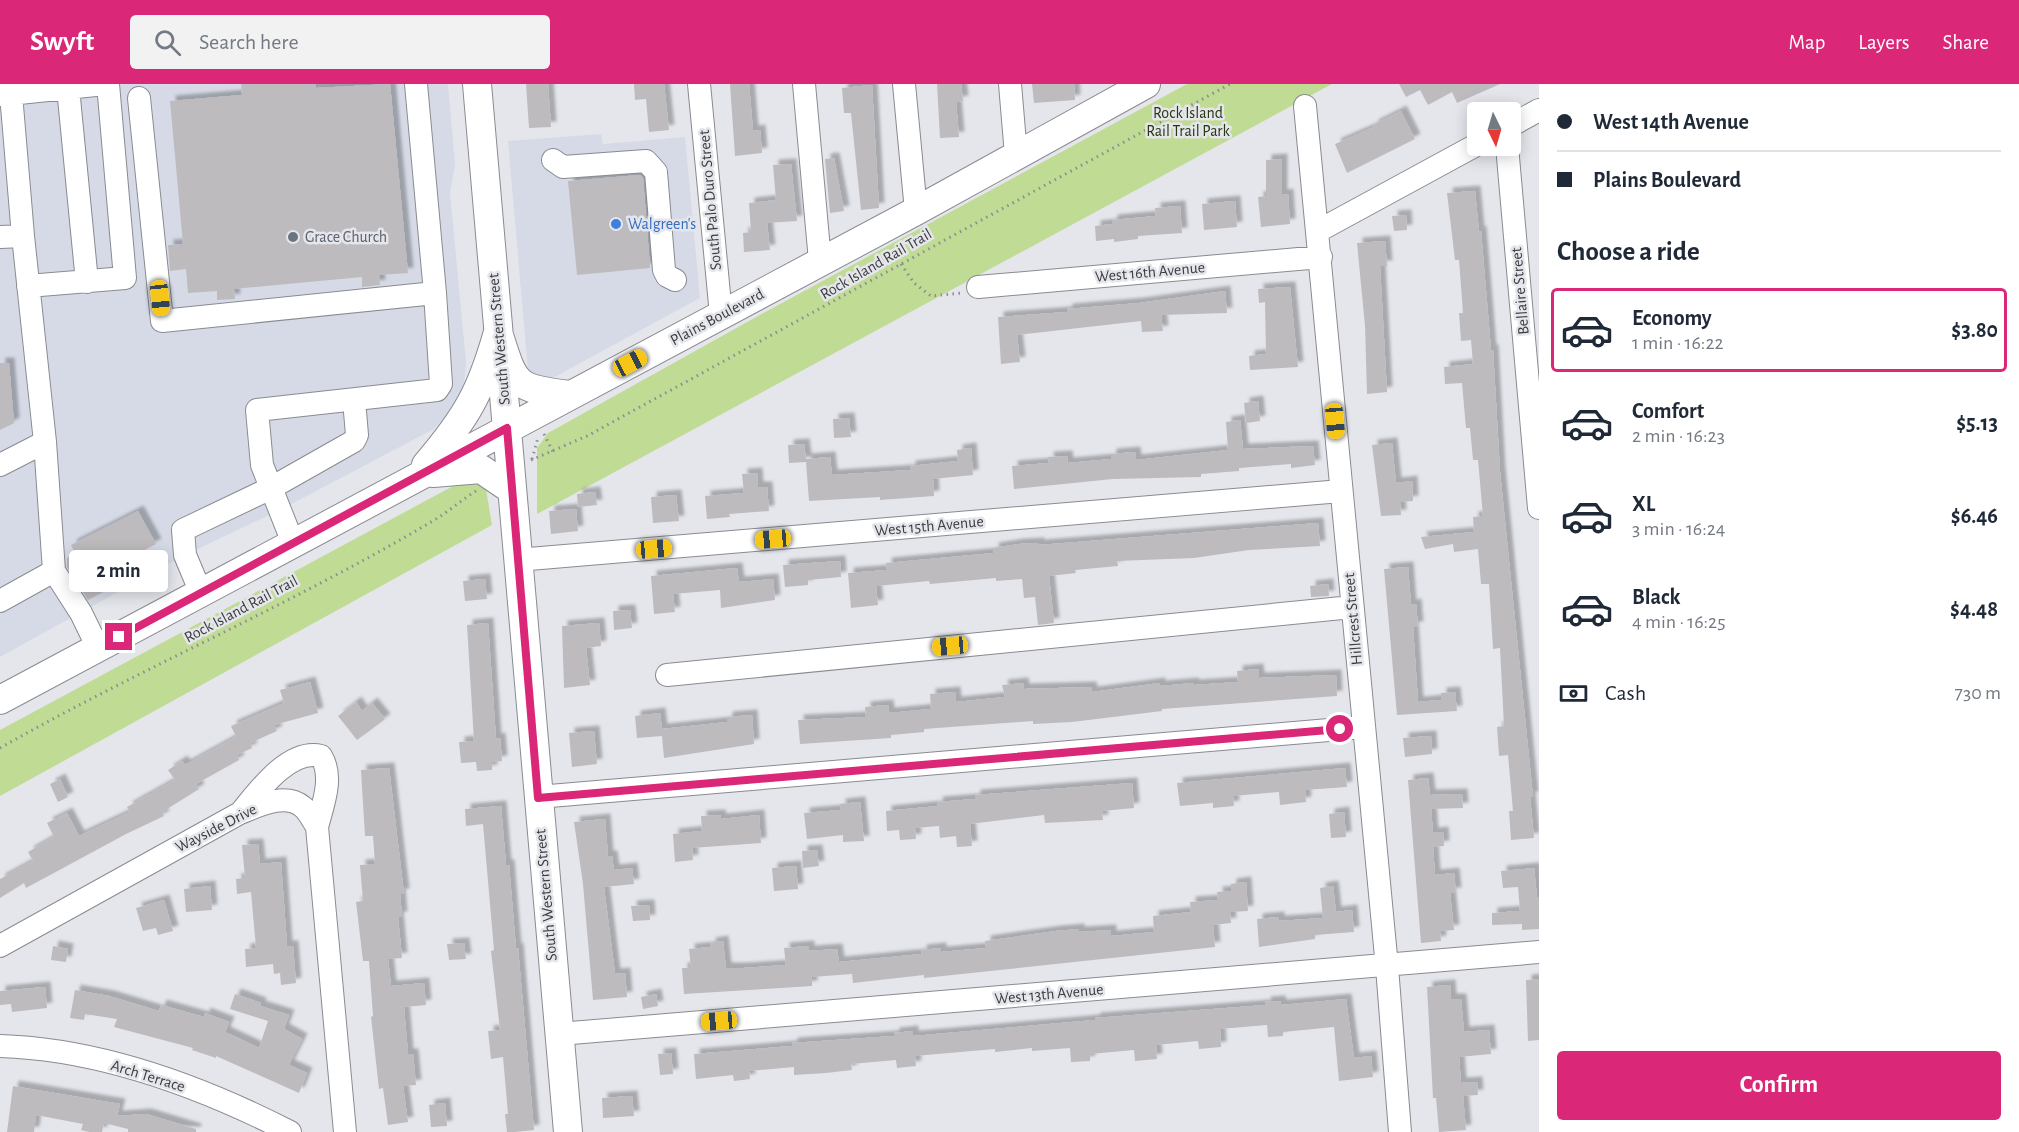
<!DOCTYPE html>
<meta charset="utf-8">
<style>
:root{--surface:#fff;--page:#f2f2f3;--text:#1f2937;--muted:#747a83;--line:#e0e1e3;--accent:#db2777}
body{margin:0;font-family:"Alegreya Sans",sans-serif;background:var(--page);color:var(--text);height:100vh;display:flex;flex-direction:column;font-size:22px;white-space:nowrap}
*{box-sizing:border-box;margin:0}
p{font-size:20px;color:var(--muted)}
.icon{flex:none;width:33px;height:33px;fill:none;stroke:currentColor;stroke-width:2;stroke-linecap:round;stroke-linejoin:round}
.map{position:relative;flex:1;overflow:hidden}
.side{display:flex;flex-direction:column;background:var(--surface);width:480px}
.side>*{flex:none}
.hud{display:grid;align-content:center;height:132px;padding:0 18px;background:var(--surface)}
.needle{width:39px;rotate:175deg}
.fabs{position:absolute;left:1467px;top:18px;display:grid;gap:12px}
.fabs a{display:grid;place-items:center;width:54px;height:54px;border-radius:6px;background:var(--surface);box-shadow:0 3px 15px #0003;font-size:30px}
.end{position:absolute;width:27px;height:27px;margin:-14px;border:8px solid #db2777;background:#fff;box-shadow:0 0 0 3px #fff}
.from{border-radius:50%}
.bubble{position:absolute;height:42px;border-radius:6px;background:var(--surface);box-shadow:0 3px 15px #0003;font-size:20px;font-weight:700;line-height:42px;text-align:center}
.car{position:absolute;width:18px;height:36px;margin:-18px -9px;border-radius:8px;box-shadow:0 0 4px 2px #0007;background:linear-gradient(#f5c518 24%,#345 0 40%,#f5c518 0 76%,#345 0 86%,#f5c518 0)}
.hud b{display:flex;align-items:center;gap:21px;height:57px;font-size:22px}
.hud b+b{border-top:2px solid var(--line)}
.hud i{width:15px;height:15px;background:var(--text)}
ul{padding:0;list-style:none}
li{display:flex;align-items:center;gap:18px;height:84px;margin:0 12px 9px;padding:0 6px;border:3px solid transparent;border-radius:6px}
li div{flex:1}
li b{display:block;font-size:22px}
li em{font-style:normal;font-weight:700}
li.active{border-color:var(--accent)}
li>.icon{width:54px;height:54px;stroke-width:1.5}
h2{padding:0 18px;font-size:27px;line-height:72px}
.pay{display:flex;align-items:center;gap:15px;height:66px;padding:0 18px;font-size:22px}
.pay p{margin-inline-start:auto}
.primary-button{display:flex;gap:12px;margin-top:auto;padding:12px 18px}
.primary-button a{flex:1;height:69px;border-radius:6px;background:var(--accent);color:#fff;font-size:24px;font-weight:700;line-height:69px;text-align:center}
header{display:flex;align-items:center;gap:36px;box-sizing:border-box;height:84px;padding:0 30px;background:var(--accent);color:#fff}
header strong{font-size:28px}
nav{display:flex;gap:33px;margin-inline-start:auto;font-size:21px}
.search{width:420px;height:54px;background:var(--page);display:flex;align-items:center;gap:15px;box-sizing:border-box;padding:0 21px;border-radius:6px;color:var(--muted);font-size:22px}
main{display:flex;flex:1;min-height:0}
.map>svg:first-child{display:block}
.built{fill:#d5dae6}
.green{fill:#c0db94}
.building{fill:#bebbbf;filter:url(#shadow)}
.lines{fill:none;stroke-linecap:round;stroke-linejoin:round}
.minor-casing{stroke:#898b90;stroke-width:24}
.major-casing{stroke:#898b90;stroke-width:30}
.path{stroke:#8c8d91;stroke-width:3;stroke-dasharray:1.5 4.5;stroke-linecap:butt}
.minor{stroke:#fff;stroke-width:22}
.major{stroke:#fff;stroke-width:28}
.route{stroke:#db2777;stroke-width:8}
.shop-dot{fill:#3f7fe0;stroke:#e4e6ec;stroke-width:2}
.worship-dot{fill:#6b7280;stroke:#e4e6ec;stroke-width:2}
.labels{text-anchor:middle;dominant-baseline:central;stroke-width:5;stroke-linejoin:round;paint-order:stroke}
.park-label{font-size:16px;fill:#29360f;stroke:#e4e6ec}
.street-label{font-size:16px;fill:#3b3c3e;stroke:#e4e6ec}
.shop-label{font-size:16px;fill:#366cbe;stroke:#e4e6ec;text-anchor:start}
.worship-label{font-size:16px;fill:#5b616d;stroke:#e4e6ec;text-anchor:start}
</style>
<header>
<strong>Swyft</strong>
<div class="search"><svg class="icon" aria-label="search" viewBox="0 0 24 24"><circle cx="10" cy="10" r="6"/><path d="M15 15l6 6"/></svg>Search here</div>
<nav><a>Map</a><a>Layers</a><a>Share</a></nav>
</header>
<main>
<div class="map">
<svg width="1539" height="1048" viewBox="0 0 1539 1048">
<defs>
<filter id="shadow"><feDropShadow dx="5.5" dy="-5.5" stdDeviation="1.5" flood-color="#0004"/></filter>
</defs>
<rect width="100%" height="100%" fill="#e4e6ec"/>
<path class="built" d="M 0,0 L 448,0 L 455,81 L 450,109 L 466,278 L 463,310 L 452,329 L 432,346 L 280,426 L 185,471 L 0,573 Z
M 601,50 L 603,60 L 685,53 L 700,214 L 547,297 L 528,287 L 508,57 Z"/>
<path class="green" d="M 1187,0 L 1332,0 L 537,430 L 537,364 L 548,349 L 758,232 Z
M 475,397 L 486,405 L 492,441 L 0,712 L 0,646 L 455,401 Z"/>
<path class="building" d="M 241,0 L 316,0 L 316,4 L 390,0 L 408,189 L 379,191 L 380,201 L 362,203 L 362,193 L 234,205 L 235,215 L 217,216 L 217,207 L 188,209 L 186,185 L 170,187 L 168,161 L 183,160 L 170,17 L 242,11 Z
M 526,0 L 548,0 L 551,43 L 529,44 Z
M 634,0 L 664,0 L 669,46 L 649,48 L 646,15 L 635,16 Z
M 730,0 L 749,0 L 753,47 L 760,46 L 762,69 L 735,72 Z
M 937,0 L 961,0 L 963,17 L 956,18 L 959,53 L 940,54 Z
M 1032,0 L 1074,0 L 1075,16 L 1034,19 Z
M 1399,0 L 1500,0 L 1457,19 L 1452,8 L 1428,21 L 1420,6 L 1406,13 Z
M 872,1 L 879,124 L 861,126 L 851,29 L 844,29 L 842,4 Z
M 1401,27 L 1415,55 L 1347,89 L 1335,60 L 1374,43 L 1373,41 Z
M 834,74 L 844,127 L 830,129 L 825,75 Z
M 1282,75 L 1282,111 L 1288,110 L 1290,140 L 1261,143 L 1258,113 L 1266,112 L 1266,76 Z
M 791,80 L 797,137 L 767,139 L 770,166 L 744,168 L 743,149 L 751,148 L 749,119 L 776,116 L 773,81 Z
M 640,91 L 643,94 L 650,184 L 577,191 L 568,97 Z
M 1475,107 L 1479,148 L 1481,147 L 1491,266 L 1493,266 L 1500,388 L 1533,713 L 1530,713 L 1534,754 L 1511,756 L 1509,727 L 1513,727 L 1508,671 L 1499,672 L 1497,643 L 1504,642 L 1500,564 L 1493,565 L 1489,500 L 1481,500 L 1478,465 L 1454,468 L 1453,460 L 1425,465 L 1421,453 L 1474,448 L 1473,433 L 1483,432 L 1478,376 L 1473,376 L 1470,344 L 1466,344 L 1462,299 L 1445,300 L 1444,283 L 1473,280 L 1471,256 L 1461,257 L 1459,229 L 1463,229 L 1459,176 L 1455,176 L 1447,109 Z
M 1235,117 L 1237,143 L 1204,146 L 1202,120 Z
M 1180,122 L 1182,149 L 1138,152 L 1138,155 L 1114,158 L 1114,155 L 1096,157 L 1095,142 L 1112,140 L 1112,136 L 1156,132 L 1155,124 Z
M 1406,131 L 1407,146 L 1394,147 L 1392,132 Z
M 1385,157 L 1387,182 L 1380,182 L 1387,308 L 1367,310 L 1365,242 L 1357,159 Z
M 1290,203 L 1298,283 L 1250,286 L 1249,272 L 1266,270 L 1265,218 L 1259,219 L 1258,205 Z
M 1225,207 L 1227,229 L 1161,231 L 1163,247 L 1142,248 L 1141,237 L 1017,251 L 1020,278 L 1001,280 L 998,233 L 1067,228 L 1067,225 L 1139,219 Z
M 0,279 L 9,279 L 14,339 L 0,346 Z
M 1258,317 L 1260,337 L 1246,339 L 1244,319 Z
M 849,334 L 851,353 L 834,354 L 833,335 Z
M 1240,336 L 1243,365 L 1313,362 L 1315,381 L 1291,384 L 1291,380 L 1239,384 L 1239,387 L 1201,390 L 1201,393 L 1113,395 L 1014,405 L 1012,382 L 1049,379 L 1048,373 L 1067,372 L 1068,379 L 1111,375 L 1111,370 L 1135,368 L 1136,376 L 1228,366 L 1226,338 Z
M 1392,359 L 1396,399 L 1412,397 L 1413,417 L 1400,418 L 1401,431 L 1381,432 L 1372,361 Z
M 804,360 L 806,375 L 830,373 L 832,391 L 910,386 L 910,382 L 958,377 L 957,366 L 971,364 L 973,391 L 933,395 L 934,412 L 880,416 L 880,413 L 809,417 L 806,378 L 789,379 L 788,361 Z
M 757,389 L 758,403 L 767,403 L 769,427 L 729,430 L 730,433 L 707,435 L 705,412 L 744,409 L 742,390 Z
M 595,408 L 597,421 L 578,423 L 577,410 Z
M 676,411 L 679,437 L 653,439 L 651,413 Z
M 576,425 L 578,447 L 551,450 L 549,427 Z
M 138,427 L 156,460 L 138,469 L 147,485 L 88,516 L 67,483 L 67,474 L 75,469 L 71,461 Z
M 1318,439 L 1320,462 L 1249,466 L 1194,474 L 1117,477 L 1118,482 L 1075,486 L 1076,489 L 1049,492 L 1054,539 L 1038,541 L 1035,513 L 1024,514 L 1022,495 L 996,497 L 996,494 L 930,500 L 929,497 L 876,502 L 878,521 L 851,524 L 848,489 L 887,486 L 886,479 L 994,469 L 993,464 L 1019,460 L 1039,459 L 1039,461 Z
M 840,477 L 841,493 L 808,496 L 808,501 L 785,503 L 783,481 Z
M 1408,483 L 1411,521 L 1416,520 L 1418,543 L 1413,543 L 1418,618 L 1441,616 L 1441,609 L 1455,608 L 1457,627 L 1397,631 L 1384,485 Z
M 737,484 L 739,498 L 773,495 L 775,516 L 721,524 L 720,506 L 673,510 L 675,528 L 654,530 L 651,492 Z
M 485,495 L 487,515 L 465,517 L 463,497 Z
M 1328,500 L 1329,512 L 1311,513 L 1310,502 Z
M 630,526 L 632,544 L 614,546 L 613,527 Z
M 488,539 L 496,655 L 500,654 L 502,677 L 492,678 L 492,686 L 477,687 L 476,678 L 461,679 L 459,658 L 474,657 L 467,541 Z
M 599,539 L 601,562 L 586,564 L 590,601 L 564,604 L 562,542 Z
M 1258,585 L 1259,594 L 1336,591 L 1337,612 L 1162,625 L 1162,627 L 1072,638 L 1033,640 L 1033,637 L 924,645 L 924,648 L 891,651 L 891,654 L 800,660 L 798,636 L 866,633 L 865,623 L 888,621 L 889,629 L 931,625 L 930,610 L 955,608 L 956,618 L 1005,613 L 1002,601 L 1023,599 L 1024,605 L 1091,603 L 1092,608 L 1160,599 L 1160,602 L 1193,599 L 1194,601 L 1238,598 L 1237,587 Z
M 310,598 L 318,629 L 274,641 L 277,647 L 250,659 L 252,664 L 237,671 L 239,676 L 196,700 L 199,705 L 162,728 L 164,732 L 126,750 L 26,804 L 24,799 L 0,814 L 0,795 L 33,777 L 28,768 L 54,753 L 47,739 L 67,729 L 79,752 L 130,728 L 127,723 L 175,696 L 168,686 L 182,677 L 185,681 L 236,653 L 231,642 L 284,619 L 280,606 Z
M 356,618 L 362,627 L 372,619 L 385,635 L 357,656 L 338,632 Z
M 660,629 L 662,645 L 727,638 L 727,633 L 752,631 L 754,660 L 664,674 L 662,652 L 637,654 L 635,632 Z
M 594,647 L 597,680 L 572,683 L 569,649 Z
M 1431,652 L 1432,670 L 1405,673 L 1403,654 Z
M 389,684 L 404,810 L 400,810 L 402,833 L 398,833 L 402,874 L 388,875 L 391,902 L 424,899 L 426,921 L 404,923 L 408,970 L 413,970 L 416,1001 L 403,1002 L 408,1038 L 388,1041 L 383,1004 L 379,1005 L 371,933 L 373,932 L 369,877 L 363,877 L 356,818 L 363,817 L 360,781 L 375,780 L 373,752 L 365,752 L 361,686 Z
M 1345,684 L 1347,703 L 1305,706 L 1306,718 L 1280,721 L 1279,708 L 1233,712 L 1234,722 L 1213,724 L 1213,719 L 1180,722 L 1177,699 Z
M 1428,694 L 1430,711 L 1462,710 L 1463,724 L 1431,725 L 1433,749 L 1443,748 L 1444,762 L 1433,763 L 1435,791 L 1454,789 L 1456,809 L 1450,809 L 1454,846 L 1440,847 L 1441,857 L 1421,859 L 1408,696 Z
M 60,695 L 68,713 L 58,718 L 50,700 Z
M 1132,699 L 1134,724 L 1102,727 L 1103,736 L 1045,739 L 1044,731 L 970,740 L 972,762 L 957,763 L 956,752 L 940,754 L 939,742 L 915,744 L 916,755 L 900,756 L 899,746 L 887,747 L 886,727 L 938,722 L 937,718 L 975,715 L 975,711 Z
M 860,718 L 864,757 L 843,758 L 843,751 L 807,755 L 804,729 L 841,726 L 840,720 Z
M 501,722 L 506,781 L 509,781 L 516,865 L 518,864 L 534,1046 L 515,1048 L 507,1048 L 505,1030 L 508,1030 L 503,973 L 491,975 L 488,947 L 500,946 L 491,867 L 494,866 L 483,740 L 466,742 L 465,725 Z
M 1344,728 L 1346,753 L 1331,754 L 1329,730 Z
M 720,731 L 721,735 L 759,731 L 761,759 L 692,764 L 693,776 L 675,778 L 673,750 L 702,747 L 701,732 Z
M 605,735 L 608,772 L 612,772 L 614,786 L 632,784 L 634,800 L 604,803 L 615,890 L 625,889 L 627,913 L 593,916 L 583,800 L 574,738 Z
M 258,760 L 260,780 L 281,778 L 287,862 L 293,862 L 296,899 L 281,901 L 280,889 L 274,890 L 273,880 L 246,883 L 245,865 L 256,864 L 251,808 L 237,810 L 236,795 L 245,794 L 242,761 Z
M 817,766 L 819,782 L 803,784 L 802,767 Z
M 796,782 L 798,805 L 774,807 L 772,784 Z
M 1534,784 L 1537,813 L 1539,813 L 1539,845 L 1522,846 L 1522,840 L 1492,841 L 1492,829 L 1520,827 L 1518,803 L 1503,804 L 1501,787 Z
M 1246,798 L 1248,827 L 1230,828 L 1231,839 L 1213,841 L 1215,863 L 924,894 L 924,891 L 853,899 L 852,890 L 812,893 L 812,902 L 684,910 L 682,884 L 691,884 L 689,865 L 711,863 L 710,859 L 723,857 L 726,884 L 743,884 L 786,881 L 784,864 L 809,862 L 809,867 L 837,865 L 839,878 L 922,870 L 921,866 L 941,864 L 941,868 L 986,864 L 985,857 L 1056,847 L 1079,845 L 1079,848 L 1111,846 L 1111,852 L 1154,848 L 1153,832 L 1191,828 L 1190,818 L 1218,816 L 1217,808 L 1231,807 L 1231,800 Z
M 210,802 L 212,826 L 186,828 L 184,805 Z
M 1333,802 L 1336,828 L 1352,826 L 1354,848 L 1315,851 L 1315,855 L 1259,863 L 1257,835 L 1279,833 L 1279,837 L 1323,834 L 1320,804 Z
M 164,816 L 173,847 L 158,851 L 156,844 L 143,847 L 136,824 Z
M 649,821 L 650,836 L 633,837 L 631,822 Z
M 464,859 L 466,875 L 449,876 L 447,860 Z
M 53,862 L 68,865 L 66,878 L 51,876 Z
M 1539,895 L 1539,956 L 1528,957 L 1526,896 Z
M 1450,901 L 1451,915 L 1461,915 L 1464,948 L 1489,946 L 1491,970 L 1459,973 L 1461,999 L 1477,998 L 1478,1011 L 1463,1012 L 1466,1046 L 1439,1048 L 1436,1014 L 1433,1014 L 1427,903 Z
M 45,903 L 47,924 L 12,928 L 11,920 L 0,921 L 0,907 Z
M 75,906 L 109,912 L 159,927 L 161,921 L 204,933 L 205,929 L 229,938 L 225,948 L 259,964 L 268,937 L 230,925 L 235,910 L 261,919 L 260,922 L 289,931 L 284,945 L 302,955 L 289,981 L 307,989 L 299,1009 L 216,972 L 216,974 L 192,966 L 193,964 L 114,943 L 117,935 L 85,930 L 84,936 L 70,934 Z
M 656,910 L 658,922 L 643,925 L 641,913 Z
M 1346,915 L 1354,974 L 1371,972 L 1373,993 L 1339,997 L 1334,943 L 1283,948 L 1283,952 L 1268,953 L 1267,941 L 1220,945 L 1221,963 L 1199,965 L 1198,957 L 1156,961 L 1157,975 L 1135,977 L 1134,966 L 1090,970 L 1090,977 L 1071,978 L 1070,964 L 1032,967 L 1032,964 L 995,968 L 995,965 L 915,972 L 916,982 L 897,984 L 896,976 L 851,980 L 852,986 L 826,989 L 794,991 L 794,983 L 749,987 L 750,995 L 734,997 L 733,991 L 696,995 L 694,970 L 792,962 L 792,959 L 894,952 L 894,949 L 913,947 L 913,952 L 1095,936 L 1095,934 L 1266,921 L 1265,918 L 1280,917 L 1281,921 Z
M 671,969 L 673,990 L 660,991 L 658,970 Z
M 13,1002 L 120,1020 L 117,1032 L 146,1030 L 196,1045 L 196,1048 L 128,1048 L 128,1045 L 104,1039 L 102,1048 L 89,1048 L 81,1046 L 83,1040 L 36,1031 L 34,1048 L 7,1048 Z
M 632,1012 L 634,1032 L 603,1034 L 602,1014 Z
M 445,1019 L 447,1042 L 431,1043 L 429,1021 Z"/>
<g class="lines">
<g class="minor-casing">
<path id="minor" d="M 699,0 L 721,231
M 804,0 L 820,177
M 904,0 L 916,127
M 1010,0 L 1016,71
M 68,4 L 87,198
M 11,10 L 23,152 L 45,358 L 54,487 L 81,529 L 98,564
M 0,11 L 105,0
M 139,14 L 162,237 L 435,209 L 416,0
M 1305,22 L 1387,883 L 1400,1048
M 1510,42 L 1539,26
M 1507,62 L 1539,424
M 553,76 L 563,83 L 646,77 L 656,88 L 664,186 L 667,192 L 675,196
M 1318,147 L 1478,60
M 0,153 L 23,152
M 28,202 L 125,194 L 108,0
M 978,203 L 1321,173
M 0,381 L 45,358
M 293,459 L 262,381 L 257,326 L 437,306 L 441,300 L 435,209
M 517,476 L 1341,407
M 201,509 L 185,471 L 183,446 L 271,404 L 354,357 L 357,351 L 354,316
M 0,517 L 54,487
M 667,591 L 1352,523
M 538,713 L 1364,643
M 242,727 C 259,706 290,664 321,672 C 334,693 323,720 317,743
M 0,862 L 240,729 C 258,722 285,708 303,723 C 309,728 313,737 317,743 L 345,1048
M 559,950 L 1539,868
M 0,962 C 100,965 202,1003 290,1048"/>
</g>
<g class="major-casing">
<path id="major" d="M 477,0 L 568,1048
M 426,381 C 467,333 481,308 498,248 C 515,302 514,304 570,311
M 433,389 L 481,385 L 512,406
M 0,616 L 916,127 L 1146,0"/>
</g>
<path class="path" d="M 901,180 L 914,199 L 931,212 L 962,209
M 544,350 L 553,368
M 532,375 L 538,354
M 531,376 L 587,352 L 1230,0
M 0,664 C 141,584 291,521 431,438 C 447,429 460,417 476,407"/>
<use href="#minor" class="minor"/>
<use href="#major" class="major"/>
</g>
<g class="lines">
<path class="route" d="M 119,553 L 507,344 L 538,714 L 1340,645"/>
</g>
<circle class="shop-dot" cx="616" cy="140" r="6"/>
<circle class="worship-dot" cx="293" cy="153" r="6"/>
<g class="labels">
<g class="park-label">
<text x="1188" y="29">Rock Island<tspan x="1188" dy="18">Rail Trail Park</tspan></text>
</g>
<g class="street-label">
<text transform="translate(710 116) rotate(-95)">South Palo Duro Street</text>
<text transform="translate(876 180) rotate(-30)">Rock Island Rail Trail</text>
<text transform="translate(1150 188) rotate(-5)">West 16th Avenue</text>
<text transform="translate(1520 207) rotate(-95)">Bellaire Street</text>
<text transform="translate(717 233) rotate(-28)">Plains Boulevard</text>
<text transform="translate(499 255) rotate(-95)">South Western Street</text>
<text transform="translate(929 442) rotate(-5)">West 15th Avenue</text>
<text transform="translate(241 525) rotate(-28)">Rock Island Rail Trail</text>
<text transform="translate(1353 535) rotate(-95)">Hillcrest Street</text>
<text transform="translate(216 744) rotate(-27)">Wayside Drive</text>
<text transform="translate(546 811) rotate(-95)">South Western Street</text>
<text transform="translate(1049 910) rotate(-5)">West 13th Avenue</text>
<text transform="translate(148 992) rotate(17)">Arch Terrace</text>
</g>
<g class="shop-label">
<text x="628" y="140">Walgreen's</text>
</g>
<g class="worship-label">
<text x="305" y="153">Grace Church</text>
</g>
</g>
</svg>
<div class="fabs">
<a><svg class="needle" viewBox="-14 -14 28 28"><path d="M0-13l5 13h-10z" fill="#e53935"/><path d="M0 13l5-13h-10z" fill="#747a83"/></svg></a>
</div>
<i class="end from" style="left:1340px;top:645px"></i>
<i class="end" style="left:119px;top:553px"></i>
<div class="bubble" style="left:69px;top:466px;width:99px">2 min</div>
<i class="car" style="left:160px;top:214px;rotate:174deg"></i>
<i class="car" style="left:630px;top:279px;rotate:62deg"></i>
<i class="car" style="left:1335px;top:337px;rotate:175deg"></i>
<i class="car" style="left:773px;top:455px;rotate:265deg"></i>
<i class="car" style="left:654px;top:465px;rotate:85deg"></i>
<i class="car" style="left:950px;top:562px;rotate:265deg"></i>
<i class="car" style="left:719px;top:937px;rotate:265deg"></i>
</div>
<section class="side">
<div class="hud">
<b><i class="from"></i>West 14th Avenue</b>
<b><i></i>Plains Boulevard</b>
</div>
<h2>Choose a ride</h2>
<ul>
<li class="active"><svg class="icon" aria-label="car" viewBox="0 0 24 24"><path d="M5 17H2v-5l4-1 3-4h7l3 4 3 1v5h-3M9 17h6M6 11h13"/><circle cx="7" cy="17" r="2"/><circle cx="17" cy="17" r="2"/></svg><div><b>Economy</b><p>1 min · 16:22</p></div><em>$3.80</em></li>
<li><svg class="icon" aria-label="car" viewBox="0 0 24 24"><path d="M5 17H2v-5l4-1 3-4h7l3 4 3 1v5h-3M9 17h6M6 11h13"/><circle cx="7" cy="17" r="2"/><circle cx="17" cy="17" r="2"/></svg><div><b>Comfort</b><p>2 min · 16:23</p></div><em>$5.13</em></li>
<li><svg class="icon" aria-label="car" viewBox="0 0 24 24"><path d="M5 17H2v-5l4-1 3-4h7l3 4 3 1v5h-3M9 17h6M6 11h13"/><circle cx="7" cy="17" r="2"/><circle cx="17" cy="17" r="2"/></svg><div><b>XL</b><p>3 min · 16:24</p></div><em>$6.46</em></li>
<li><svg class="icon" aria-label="car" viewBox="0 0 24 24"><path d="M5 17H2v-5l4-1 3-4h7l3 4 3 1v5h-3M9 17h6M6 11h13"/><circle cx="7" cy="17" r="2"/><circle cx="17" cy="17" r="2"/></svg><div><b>Black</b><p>4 min · 16:25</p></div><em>$4.48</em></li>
</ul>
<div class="pay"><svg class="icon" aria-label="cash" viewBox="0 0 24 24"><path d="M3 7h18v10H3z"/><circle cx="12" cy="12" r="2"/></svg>Cash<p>730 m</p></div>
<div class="primary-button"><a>Confirm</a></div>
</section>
</main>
